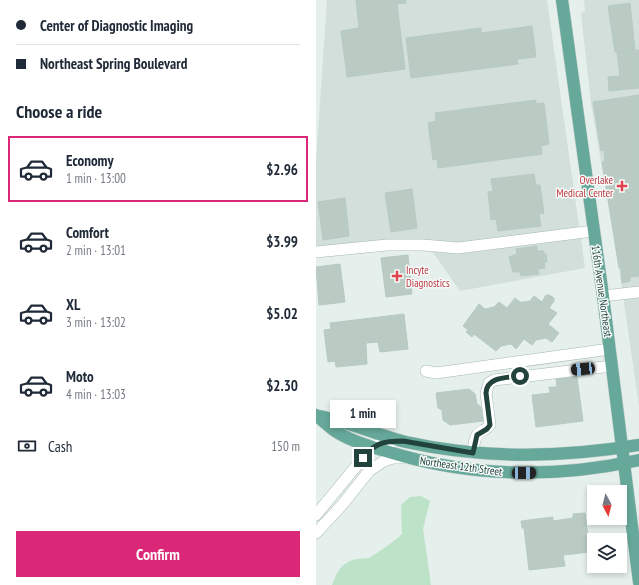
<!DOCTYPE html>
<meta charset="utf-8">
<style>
:root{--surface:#fff;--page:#f6f6f7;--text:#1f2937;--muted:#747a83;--line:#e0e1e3;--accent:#db2777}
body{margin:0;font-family:"PT Sans Narrow",sans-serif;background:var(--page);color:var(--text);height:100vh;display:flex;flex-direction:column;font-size:15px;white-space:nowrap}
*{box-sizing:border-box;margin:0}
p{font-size:13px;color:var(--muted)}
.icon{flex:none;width:22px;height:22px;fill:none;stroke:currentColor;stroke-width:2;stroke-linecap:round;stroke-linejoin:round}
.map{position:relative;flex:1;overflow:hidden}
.details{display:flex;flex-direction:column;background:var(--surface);width:316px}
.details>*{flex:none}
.top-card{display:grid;align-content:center;height:88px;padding:0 16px;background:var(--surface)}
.needle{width:26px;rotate:173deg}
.tools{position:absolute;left:271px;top:485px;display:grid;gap:8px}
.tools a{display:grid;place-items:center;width:40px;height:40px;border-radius:0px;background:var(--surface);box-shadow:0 2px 6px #0003;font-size:20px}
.end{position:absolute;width:18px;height:18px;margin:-9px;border:5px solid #22433c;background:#fff;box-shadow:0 0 0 2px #fff}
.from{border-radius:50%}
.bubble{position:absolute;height:28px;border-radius:0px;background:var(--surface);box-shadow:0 2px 6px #0003;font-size:13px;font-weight:700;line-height:28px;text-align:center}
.car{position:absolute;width:12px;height:24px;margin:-12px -6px;border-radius:5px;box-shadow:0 0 3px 1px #0007;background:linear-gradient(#222 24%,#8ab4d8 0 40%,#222 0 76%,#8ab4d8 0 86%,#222 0)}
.top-card b{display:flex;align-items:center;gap:14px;height:38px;font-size:15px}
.top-card b+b{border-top:1px solid var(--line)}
.top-card i{width:10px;height:10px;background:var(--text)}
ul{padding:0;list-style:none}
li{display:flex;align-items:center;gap:12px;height:66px;margin:0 8px 6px;padding:0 8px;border:2px solid transparent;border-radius:0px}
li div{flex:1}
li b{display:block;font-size:15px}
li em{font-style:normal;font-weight:700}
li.current{border-color:var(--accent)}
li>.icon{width:36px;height:36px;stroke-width:1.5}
h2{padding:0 16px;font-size:18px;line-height:48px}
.pay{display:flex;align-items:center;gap:10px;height:44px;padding:0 16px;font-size:15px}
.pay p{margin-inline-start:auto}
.button{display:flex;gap:8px;margin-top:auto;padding:8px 16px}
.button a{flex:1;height:46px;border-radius:0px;background:var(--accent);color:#fff;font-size:16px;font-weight:700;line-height:46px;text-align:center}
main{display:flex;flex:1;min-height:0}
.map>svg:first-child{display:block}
.built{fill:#d3dfda}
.green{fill:#bce2c8}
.building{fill:#bacbc4;stroke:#b6cac3}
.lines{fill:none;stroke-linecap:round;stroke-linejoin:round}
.minor-casing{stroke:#a7b8b3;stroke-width:12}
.major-casing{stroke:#c1cac8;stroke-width:13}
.minor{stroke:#fff;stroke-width:11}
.major{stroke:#66a99a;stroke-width:12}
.route{stroke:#22433c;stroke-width:5}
.health-dot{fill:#e0444e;stroke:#f6fbf9;stroke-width:1.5}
.labels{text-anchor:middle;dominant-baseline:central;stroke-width:3;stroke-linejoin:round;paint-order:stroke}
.health-label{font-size:11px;fill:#be3a42;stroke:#f6fbf9;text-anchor:end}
.street-label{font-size:11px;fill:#22433c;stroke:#f6fbf9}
</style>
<main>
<section class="details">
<div class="top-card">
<b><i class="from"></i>Center of Diagnostic Imaging</b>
<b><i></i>Northeast Spring Boulevard</b>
</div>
<h2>Choose a ride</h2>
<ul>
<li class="current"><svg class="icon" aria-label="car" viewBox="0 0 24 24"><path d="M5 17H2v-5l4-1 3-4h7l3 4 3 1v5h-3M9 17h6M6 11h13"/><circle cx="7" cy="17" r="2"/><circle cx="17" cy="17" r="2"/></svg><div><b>Economy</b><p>1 min · 13:00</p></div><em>$2.96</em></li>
<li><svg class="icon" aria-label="car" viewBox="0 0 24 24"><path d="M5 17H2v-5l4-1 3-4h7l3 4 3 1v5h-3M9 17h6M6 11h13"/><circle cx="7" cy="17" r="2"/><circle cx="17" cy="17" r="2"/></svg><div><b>Comfort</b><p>2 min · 13:01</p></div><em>$3.99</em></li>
<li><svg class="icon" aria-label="car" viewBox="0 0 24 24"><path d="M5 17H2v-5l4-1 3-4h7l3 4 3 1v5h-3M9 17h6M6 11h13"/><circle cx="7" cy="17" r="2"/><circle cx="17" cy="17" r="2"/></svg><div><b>XL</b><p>3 min · 13:02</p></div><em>$5.02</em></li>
<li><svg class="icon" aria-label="car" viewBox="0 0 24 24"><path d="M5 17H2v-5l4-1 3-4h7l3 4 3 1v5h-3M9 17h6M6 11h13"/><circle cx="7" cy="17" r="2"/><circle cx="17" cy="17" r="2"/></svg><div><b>Moto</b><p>4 min · 13:03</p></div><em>$2.30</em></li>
</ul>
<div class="pay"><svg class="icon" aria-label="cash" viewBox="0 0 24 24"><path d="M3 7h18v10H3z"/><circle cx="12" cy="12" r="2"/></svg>Cash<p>150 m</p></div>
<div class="button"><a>Confirm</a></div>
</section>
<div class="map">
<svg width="323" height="585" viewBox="0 0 323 585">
<rect width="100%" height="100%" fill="#e5efeb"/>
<path class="built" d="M 11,0 L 231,0 L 269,268 L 144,291 L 113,247 L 0,255 L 0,161 Z
M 268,0 L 323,0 L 323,406 L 303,268 L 275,103 L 265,14 L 269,10 Z"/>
<path class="green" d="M 105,496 L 114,501 L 107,529 L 115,585 L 16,585 C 21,573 24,564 37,560 C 42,558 48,559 53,558 C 58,556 81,539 86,534 L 85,505 L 94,497 Z"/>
<path class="building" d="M 40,0 L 90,0 L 90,3 L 81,4 L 89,69 L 31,77 L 25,31 L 43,28 Z
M 314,3 L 319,50 L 299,52 L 292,6 Z
M 216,26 L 220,57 L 201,59 L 202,64 L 95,78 L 90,38 L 165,28 L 165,33 Z
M 323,50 L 323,88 L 293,91 L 292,77 L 304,76 L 301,52 Z
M 323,95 L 323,276 L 314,277 L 314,281 L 306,283 L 305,268 L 303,268 L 286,162 L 289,161 L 288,150 L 285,151 L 277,102 Z
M 220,100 L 220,104 L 228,103 L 233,144 L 225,146 L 226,154 L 122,168 L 121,159 L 117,160 L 112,123 L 120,121 L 119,113 Z
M 218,174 L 220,185 L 224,185 L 228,213 L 223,214 L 225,226 L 182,231 L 180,219 L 175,220 L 172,192 L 177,191 L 175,179 Z
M 96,189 L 101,228 L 75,232 L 69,193 Z
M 29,198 L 33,236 L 7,240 L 2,202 Z
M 221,246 L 221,251 L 228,251 L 228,254 L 230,254 L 231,262 L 228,262 L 229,268 L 222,269 L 223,274 L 205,276 L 204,272 L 197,272 L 193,257 L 201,254 L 200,249 Z
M 92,255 L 96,294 L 70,297 L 65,258 Z
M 24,264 L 29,302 L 3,305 L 0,267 Z
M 230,295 L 233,295 L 238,298 L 238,301 L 233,308 L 241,313 L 232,324 L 243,333 L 236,342 L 230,338 L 220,340 L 216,345 L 208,339 L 200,349 L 195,344 L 185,346 L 180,351 L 158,334 L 156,337 L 150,332 L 152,330 L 147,326 L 163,304 L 169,309 L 178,307 L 183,302 L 191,308 L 199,298 L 204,302 L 208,302 L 214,301 L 218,296 L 226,302 Z
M 88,314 L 92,349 L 64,352 L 62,342 L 50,343 L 51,364 L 20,367 L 19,361 L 12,362 L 8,330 L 15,329 L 14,323 Z
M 261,377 L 267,421 L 220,427 L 216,395 L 234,393 L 233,387 L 241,387 L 240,379 Z
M 153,389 L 159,394 L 161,404 L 165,407 L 167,421 L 134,425 L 127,420 L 126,410 L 122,408 L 120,393 Z
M 269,513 L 274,552 L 247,555 L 249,566 L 213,570 L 208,528 L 206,528 L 205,521 L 237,517 L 237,521 L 257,518 L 257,514 Z"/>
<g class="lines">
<g class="minor-casing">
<path id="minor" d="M 0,252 L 71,245 L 107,245 L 142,248 L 277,231
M 287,296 L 323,292
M 110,371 L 120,373 L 294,349
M 157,453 C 158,445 158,434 166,431 C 170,429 171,429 174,425 L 170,393 L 173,383 L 178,380 L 296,366
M 0,515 L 56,447 L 69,442 L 82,441
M 0,533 L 26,505 L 53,471 L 68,461 L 77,458 L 90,458"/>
</g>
<g class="major-casing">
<path id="major" d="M 246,0 L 287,296 L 323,582
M 0,415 C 6,420 12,426 19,431 C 34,441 55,447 73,452 C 154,477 240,478 323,460
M 2,416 C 32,421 60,435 90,442 C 167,459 244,458 323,445"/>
</g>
<use href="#minor" class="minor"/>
<use href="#major" class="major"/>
</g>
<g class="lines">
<path class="route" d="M 47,458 C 59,443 67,441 87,441 L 157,453 L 161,435 L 171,429 L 174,425 L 170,393 C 171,376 192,378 204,376"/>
</g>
<g class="health-dot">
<path d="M304 180h4v4h4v4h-4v4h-4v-4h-4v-4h4z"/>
<path d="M79 270h4v4h4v4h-4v4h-4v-4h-4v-4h4z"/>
</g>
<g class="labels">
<g class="health-label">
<text x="297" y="180">Overlake<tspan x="297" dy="13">Medical Center</tspan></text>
<text x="90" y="270" text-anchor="start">Incyte<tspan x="90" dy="13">Diagnostics</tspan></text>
</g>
<g class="street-label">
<text transform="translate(286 291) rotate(82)">116th Avenue Northeast</text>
<text transform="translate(145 466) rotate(8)">Northeast 12th Street</text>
</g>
</g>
</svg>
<div class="tools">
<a><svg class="needle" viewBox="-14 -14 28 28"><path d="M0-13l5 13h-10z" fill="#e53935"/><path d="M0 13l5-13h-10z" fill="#747a83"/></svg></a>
<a><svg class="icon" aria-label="layers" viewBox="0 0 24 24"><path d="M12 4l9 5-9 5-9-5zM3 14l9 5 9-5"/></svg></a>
</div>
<i class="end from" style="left:204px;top:376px"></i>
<i class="end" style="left:47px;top:458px"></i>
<div class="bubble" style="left:14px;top:400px;width:66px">1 min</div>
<i class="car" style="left:267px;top:369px;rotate:264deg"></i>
<i class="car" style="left:208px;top:473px;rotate:89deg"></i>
</div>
</main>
